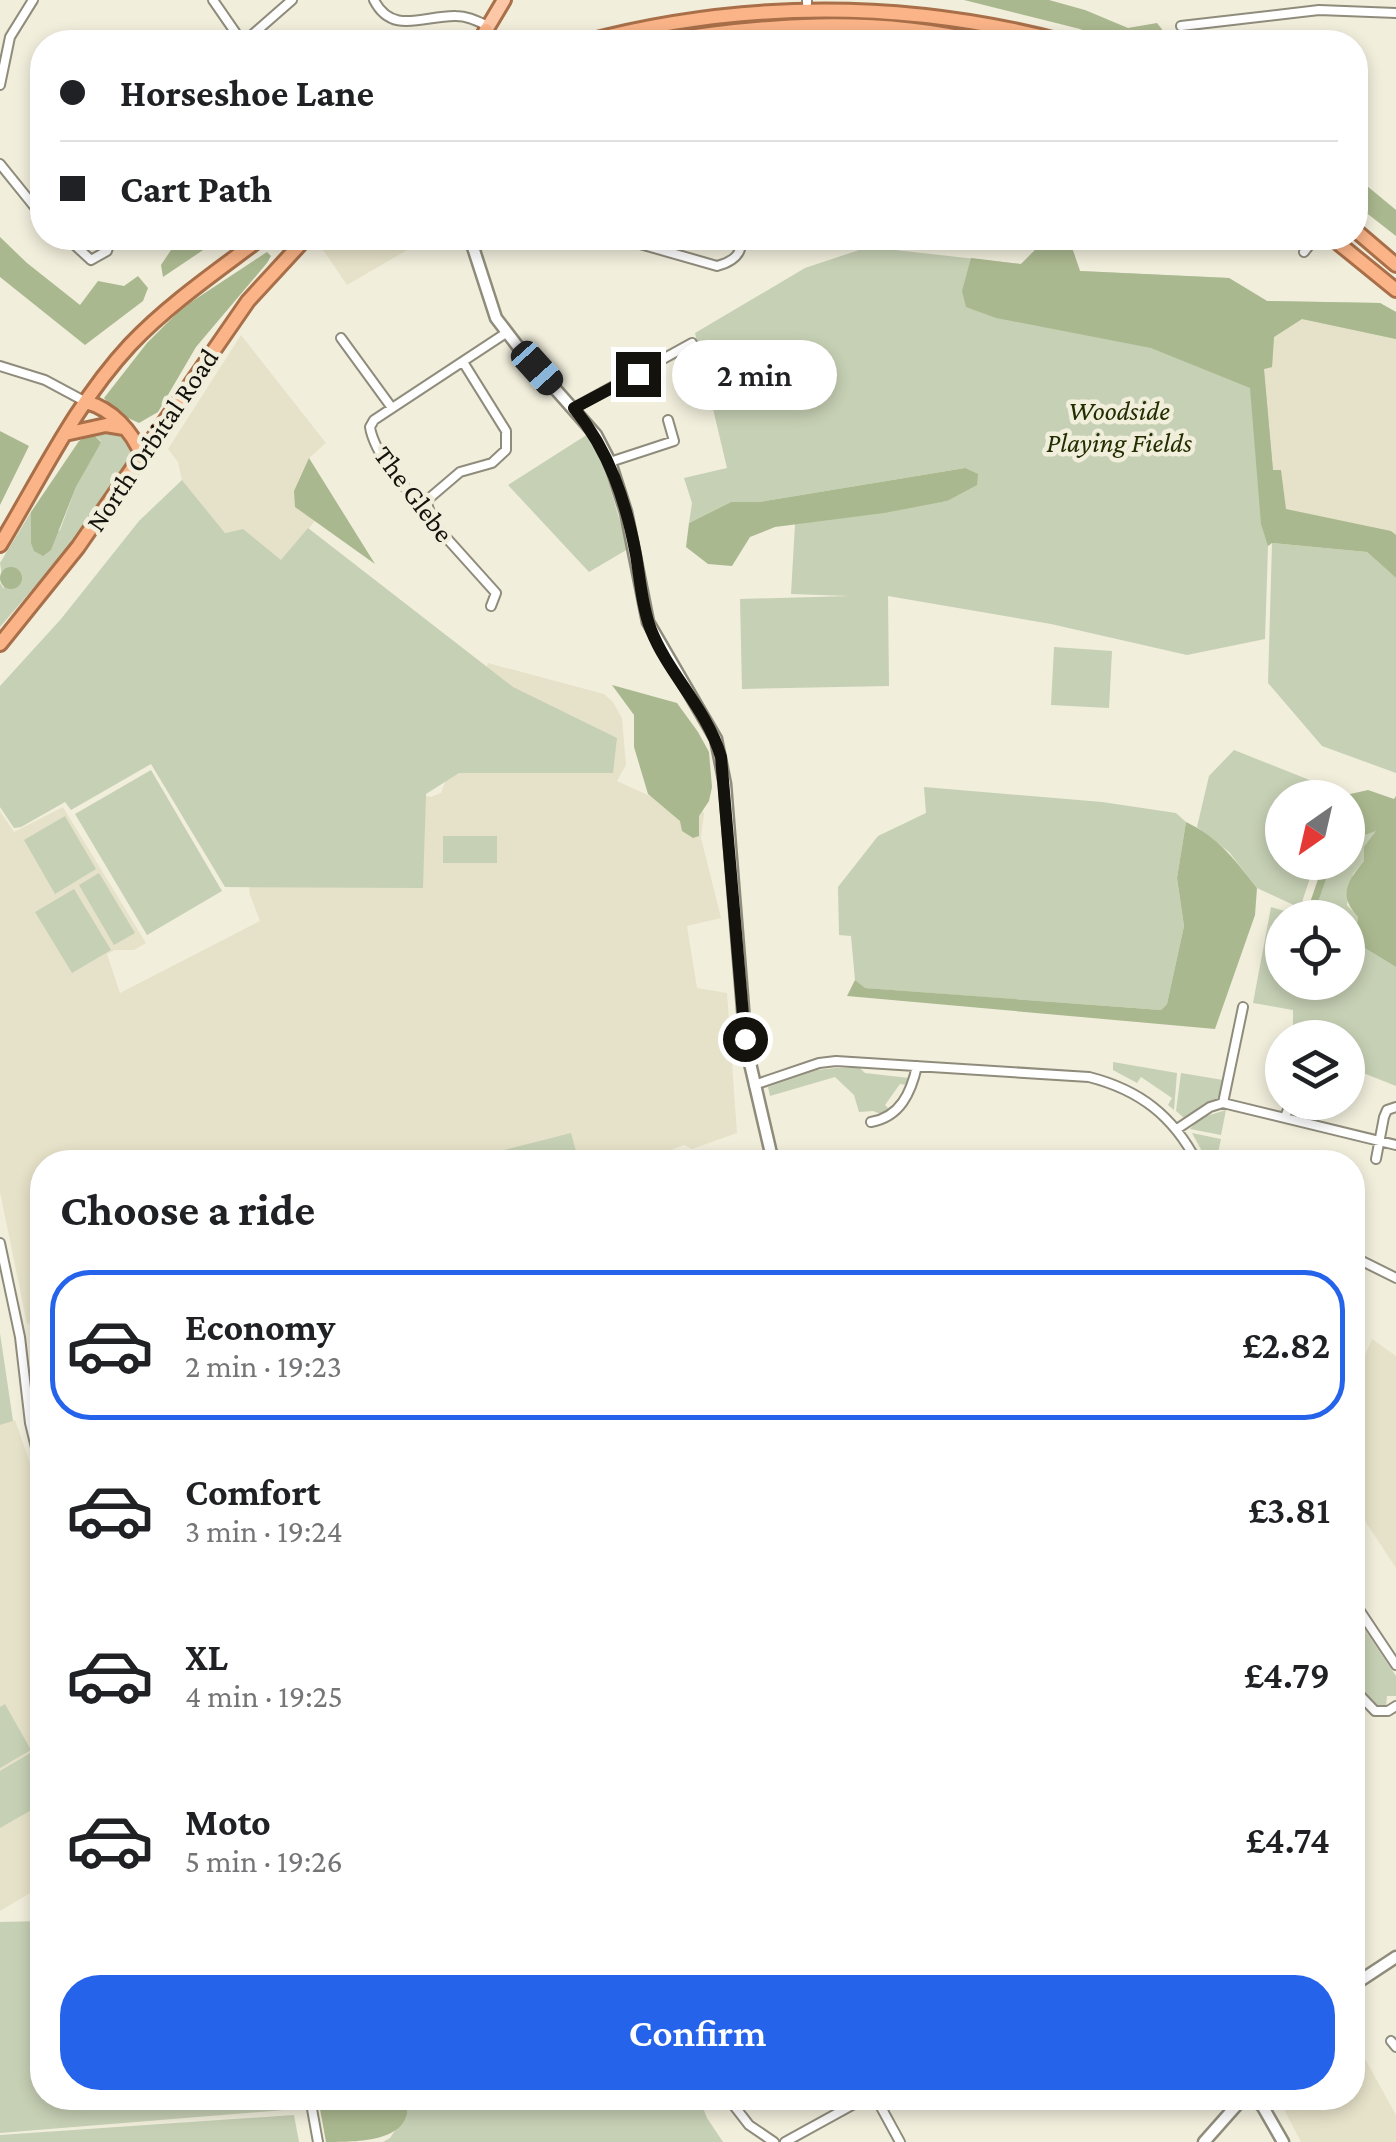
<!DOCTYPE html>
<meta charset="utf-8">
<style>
:root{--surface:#fff;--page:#f6f6f6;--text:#202124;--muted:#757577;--line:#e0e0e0;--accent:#2563eb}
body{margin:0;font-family:"Crimson Pro",serif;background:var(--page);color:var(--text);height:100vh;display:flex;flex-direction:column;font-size:38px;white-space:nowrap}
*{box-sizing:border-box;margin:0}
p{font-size:32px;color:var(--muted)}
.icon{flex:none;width:55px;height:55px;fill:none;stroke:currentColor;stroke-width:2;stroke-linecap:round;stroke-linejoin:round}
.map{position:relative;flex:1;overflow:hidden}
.sheet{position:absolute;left:30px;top:1150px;width:1335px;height:960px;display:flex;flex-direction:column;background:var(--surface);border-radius:40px;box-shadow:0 5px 15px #0003}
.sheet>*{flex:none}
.top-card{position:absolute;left:30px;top:30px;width:1338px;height:220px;border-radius:40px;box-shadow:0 5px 15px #0003;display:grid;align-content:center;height:220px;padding:0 30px;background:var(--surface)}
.needle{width:65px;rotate:214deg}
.controls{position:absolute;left:1265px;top:780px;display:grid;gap:20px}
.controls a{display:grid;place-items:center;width:100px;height:100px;border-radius:50%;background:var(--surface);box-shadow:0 5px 15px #0003;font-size:50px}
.end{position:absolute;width:45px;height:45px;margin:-22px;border:12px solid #13120c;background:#fff;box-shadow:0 0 0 5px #fff}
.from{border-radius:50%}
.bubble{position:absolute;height:70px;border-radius:35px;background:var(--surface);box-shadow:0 5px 15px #0003;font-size:32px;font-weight:600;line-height:70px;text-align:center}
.car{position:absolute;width:30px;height:60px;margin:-30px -15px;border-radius:12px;box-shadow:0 0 8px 2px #0007;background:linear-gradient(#222 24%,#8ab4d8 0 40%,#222 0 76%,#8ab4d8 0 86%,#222 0)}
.top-card b{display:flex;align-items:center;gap:35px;height:95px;font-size:38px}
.top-card b+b{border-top:2px solid var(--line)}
.top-card i{width:25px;height:25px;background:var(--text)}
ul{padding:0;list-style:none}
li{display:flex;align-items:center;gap:30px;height:150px;margin:0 20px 15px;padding:0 10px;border:5px solid transparent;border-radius:40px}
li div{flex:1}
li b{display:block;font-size:38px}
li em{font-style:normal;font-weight:600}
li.on{border-color:var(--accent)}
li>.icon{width:90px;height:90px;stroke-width:1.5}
h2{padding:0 30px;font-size:45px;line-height:120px}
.cta{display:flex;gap:20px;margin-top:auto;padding:20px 30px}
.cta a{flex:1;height:115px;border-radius:40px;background:var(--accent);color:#fff;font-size:40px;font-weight:600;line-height:115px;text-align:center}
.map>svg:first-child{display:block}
.built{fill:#e6e2c9}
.green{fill:#c6d0b4}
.forest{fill:#aab88f}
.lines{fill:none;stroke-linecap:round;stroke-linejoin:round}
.minor-casing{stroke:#8f8c7c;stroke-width:12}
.tertiary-casing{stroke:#8f8c7c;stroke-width:15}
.primary-casing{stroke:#a86f49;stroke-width:18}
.trunk-casing{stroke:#a86f49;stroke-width:18}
.minor{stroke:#fff;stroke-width:8}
.tertiary{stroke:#fff;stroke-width:10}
.primary{stroke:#fbc7a6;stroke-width:12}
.trunk{stroke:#fab488;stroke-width:12}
.route{stroke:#13120c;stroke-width:12}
.labels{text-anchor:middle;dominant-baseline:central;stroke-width:9;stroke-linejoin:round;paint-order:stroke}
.park-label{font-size:28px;font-style:italic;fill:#232e00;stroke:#f1eedc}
.street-label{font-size:28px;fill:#13120c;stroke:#f1eedc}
</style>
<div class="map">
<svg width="1396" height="2142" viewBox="0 0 1396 2142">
<rect width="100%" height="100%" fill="#f1eedc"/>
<path class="built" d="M 331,238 L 438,238 L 421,242 L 347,285 L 321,247 Z
M 1302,319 L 1396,339 L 1396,572 L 1370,546 L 1282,525 L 1280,470 L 1273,470 L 1264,368 L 1272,367 L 1274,337 Z
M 241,335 L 326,443 L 309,458 L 315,521 L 281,561 L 243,529 L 225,533 L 182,480 L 178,462 L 168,449 Z
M 488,663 L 604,694 L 613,702 L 622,718 L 626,765 L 617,781 L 652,797 L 702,809 L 704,814 L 701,838 L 721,918 L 687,926 L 697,988 L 727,993 L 737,1133 L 692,1149 L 684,1145 L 638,1162 L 42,1162 L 42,1320 L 27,1324 L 0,1192 L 0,811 L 14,832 L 63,807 L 146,943 L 134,950 L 115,950 L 107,954 L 120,993 L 260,921 L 250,895 L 247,869 L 319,771 L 431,797 L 441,793 Z
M 1372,1339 L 1396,1356 L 1396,1568 L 1353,1503 L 1353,1383 Z
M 15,1420 L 42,1497 L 42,1886 L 0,1911 L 0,1425 Z
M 1353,2037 L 1396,2115 L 1396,2142 L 1301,2142 L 1278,2098 L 1352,2098 Z"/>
<path class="green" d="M 1069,239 L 1080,271 L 1229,278 L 1267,301 L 1380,303 L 1396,312 L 1396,339 L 1302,319 L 1274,337 L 1272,367 L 1264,369 L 1273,470 L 1281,470 L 1282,525 L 1268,546 L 1265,639 L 1187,655 L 1051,624 L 888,596 L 889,686 L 742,689 L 740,599 L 849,596 L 791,594 L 795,524 L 947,501 L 965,468 L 759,502 L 731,502 L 689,523 L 692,503 L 684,478 L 727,468 L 695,333 L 805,268 L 868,247 L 1021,264 L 1037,248 Z
M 110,431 C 127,437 135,446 130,464 L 81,533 L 0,627 L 0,583 L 4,589 L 0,563 L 31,512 L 34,551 L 60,530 L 76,487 L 101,441 L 92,433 Z
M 588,434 L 603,463 L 628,549 L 589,572 L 508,485 Z
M 182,480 L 225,533 L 243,529 L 281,560 L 308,528 L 513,687 L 617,738 L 613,773 L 459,773 L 426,794 L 423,888 L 225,887 L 151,764 L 71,810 L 65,802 L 21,827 L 14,828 L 0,807 L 0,686 L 61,619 L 139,521 Z
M 1272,543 L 1367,552 L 1396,578 L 1396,773 L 1322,746 L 1268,683 Z
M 1054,647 L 1112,651 L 1109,708 L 1051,705 Z
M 1234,750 L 1317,783 L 1317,797 L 1282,798 L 1282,862 L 1315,863 L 1300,908 L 1257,888 L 1229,852 L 1197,827 L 1209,776 Z
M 151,770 L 222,891 L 147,935 L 75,814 Z
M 924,787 L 1102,802 L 1176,813 L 1186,822 L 1177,878 L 1184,926 L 1167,1004 L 1161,1010 L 864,988 L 855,980 L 851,936 L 839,935 L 838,887 L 878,836 L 926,813 Z
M 65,816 L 96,869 L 55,894 L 24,840 Z
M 1378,830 L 1364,861 L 1353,874 L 1347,905 L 1358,917 L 1356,930 L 1348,925 L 1348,918 L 1334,917 L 1317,905 L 1332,863 L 1348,862 L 1348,841 C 1359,840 1366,832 1378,830 Z
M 443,836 L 497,836 L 497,863 L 443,863 Z
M 99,873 L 135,933 L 114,945 L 79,885 Z
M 74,889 L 111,950 L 72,973 L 35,912 Z
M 1271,907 L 1305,917 L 1282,918 L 1282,982 L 1348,982 L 1348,938 L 1396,967 L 1396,1086 L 1348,1067 L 1348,1038 L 1324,1037 L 1325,1034 L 1301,1023 L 1293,1026 L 1293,1010 L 1253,1003 Z
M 1113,1062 L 1177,1073 L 1174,1110 L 1168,1105 L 1172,1098 L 1141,1077 L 1137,1083 L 1113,1070 Z
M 835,1068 L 860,1068 L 865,1073 L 909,1078 L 907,1085 L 900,1084 L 885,1105 L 890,1110 L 883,1115 L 873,1111 L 859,1112 L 854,1095 L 835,1077 L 770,1096 L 768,1087 L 817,1070 Z
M 1181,1073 L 1223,1080 L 1219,1099 L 1184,1118 L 1176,1111 Z
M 1226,1110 L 1221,1135 L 1190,1129 L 1200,1118 Z
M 571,1133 L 579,1162 L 474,1162 L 473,1158 Z
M 1192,1133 L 1221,1139 L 1216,1162 L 1208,1162 Z
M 0,1333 L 13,1421 L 0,1425 Z
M 1353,1612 L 1396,1676 L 1396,1696 L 1387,1696 L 1386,1706 L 1381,1709 L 1375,1706 L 1353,1681 Z
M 5,1704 L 31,1750 L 0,1768 L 0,1707 Z
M 32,1752 L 42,1770 L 42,1804 L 0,1828 L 0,1771 Z
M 42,1921 L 42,2098 L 282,2098 L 284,2110 L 0,2133 L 0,1922 Z
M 407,2098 L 699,2098 L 707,2118 L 723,2142 L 383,2142 L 390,2138 L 409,2109 Z
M 294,2115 L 299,2142 L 0,2142 L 0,2135 Z"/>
<path class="forest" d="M 964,0 L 1049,0 L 1085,10 L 1128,28 L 1157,23 L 1172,42 L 1108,42 L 1080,29 Z
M 1355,176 L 1396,210 L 1396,236 L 1355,204 Z
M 0,237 L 27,263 L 80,305 L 98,281 L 124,286 L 138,276 L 148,288 L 143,301 L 85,345 L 0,277 Z
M 179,238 L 221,238 L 163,277 L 161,265 Z
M 1069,239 L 1080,271 L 1229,278 L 1267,301 L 1380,303 L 1396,312 L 1396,339 L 1302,319 L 1274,337 L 1272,367 L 1264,369 L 1273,470 L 1281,470 L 1286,509 L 1391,531 L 1396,535 L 1396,578 L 1367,552 L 1272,543 L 1268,546 L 1261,524 L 1250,388 L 1151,348 L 996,318 L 966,307 L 962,291 L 971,258 L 1021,264 L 1037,248 Z
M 267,252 L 271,256 L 267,263 L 196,347 L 158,412 L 139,423 L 117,413 L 104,398 L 147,343 L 182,308 Z
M 0,431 L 29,446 L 0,505 Z
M 92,433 L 101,442 L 99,446 L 76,487 L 51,550 L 43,556 L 34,551 L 31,543 L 31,512 L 79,441 Z
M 309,458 L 375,564 L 295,507 L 294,491 Z
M 965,468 L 978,474 L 977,485 L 947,501 L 884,513 L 775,527 L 750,537 L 732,566 L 708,564 L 686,547 L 689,523 L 731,502 L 759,502 Z
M0 578a11 11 0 1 1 22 0a11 11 0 1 1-22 0Z
M 612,685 L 677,703 L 698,732 L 709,752 L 712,787 L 709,801 L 699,816 L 699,836 L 693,838 L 682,831 L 680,821 L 648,794 L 634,747 L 634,715 Z
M 1368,790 L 1394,799 L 1396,796 L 1396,967 L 1348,938 L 1348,925 L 1356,930 L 1358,917 C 1338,895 1347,882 1364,861 L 1364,847 L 1376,831 L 1348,841 L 1348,798 L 1337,797 Z
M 1186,822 C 1218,837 1236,861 1257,888 L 1255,915 L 1215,1029 L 847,996 L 855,980 L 865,988 L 1161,1010 L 1167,1004 L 1184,926 L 1177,878 Z
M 1324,862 L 1332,863 L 1317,905 L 1334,917 L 1305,917 Z
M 42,1380 L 42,1451 L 32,1383 Z
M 318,2098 L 407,2098 C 415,2142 361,2142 326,2142 Z"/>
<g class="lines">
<g class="minor-casing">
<path id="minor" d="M 213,0 L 242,42
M 374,0 C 392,36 425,15 456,16 C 468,16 477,21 488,26
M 807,0 L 807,3
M 1181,26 L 1319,10 L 1396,13
M 244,42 L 292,0
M 0,85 L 10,37 L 33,0
M 0,164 L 42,216
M 67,238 L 91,260 L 107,251 L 111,238
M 619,238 L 717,266 C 732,262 743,255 741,238
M 1230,238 L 1231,241
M 1304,252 L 1315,238
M 341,338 L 392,408
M 0,366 L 45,380 L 86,402
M 574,408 L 692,343
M 610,462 L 674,441 L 668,420
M 426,501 L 460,472 L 492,463 L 506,450 L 506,431 L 463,362
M 491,606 L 496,593 L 434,524 L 426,501 C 404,496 373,449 370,427 L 374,420 L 506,333
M 754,1085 L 819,1063 L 836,1061 L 1089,1077 C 1140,1090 1173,1116 1197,1162
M 1223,1103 L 1243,1007
M 1285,1117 L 1291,1102
M 871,1122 C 900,1117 911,1093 917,1066
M 1177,1129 L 1210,1107 L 1223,1103 L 1396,1145
M 1376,1159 L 1384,1117 L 1387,1110 L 1396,1107
M 0,1243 L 20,1337 L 30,1423 L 42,1472
M 1352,1256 L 1396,1278
M 1352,1599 L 1396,1665
M 1352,1687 L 1375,1711 L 1388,1711 L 1396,1706
M 1391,2041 L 1396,2047
M 310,2098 L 318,2142
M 728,2098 L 749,2125 L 774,2142
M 876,2098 L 900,2142
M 785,2142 L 865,2098"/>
</g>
<g class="tertiary-casing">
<path id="tertiary" d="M 470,238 L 496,318 L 519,348 L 596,435 L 610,462 L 626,512 L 648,622 L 716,739 L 725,784 L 746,1046 L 773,1162
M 1352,1986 L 1396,1957
M 1254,2098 L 1263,2107 L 1283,2142
M 1204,2142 L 1243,2098"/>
</g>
<g class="primary-casing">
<path id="primary" d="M 479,42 L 504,0"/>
</g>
<g class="trunk-casing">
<path id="trunk" d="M 486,30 L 492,42
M 585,42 C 743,0 906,0 1064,42
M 656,42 C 763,24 874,16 981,42
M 1355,230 L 1396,265
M 1332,238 L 1396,290
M 86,402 C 112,409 132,431 142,456
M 65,434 L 106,425 L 124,428
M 0,545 C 41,477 76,403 130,345 C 169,304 216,272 261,238
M 0,644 L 78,547 L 248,301 L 306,238"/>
</g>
<use href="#minor" class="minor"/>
<use href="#tertiary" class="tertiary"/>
<use href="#primary" class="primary"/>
<use href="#trunk" class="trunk"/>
</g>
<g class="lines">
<path class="route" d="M 638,374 L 574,408 C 609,451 626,501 636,555 C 640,579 642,607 651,630 C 669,675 707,709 721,757 L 745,1039"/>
</g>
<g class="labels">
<g class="park-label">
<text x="1119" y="410">Woodside<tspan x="1119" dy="32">Playing Fields</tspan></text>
</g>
<g class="street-label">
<text transform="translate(152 440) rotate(-56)">North Orbital Road</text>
<text transform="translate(414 494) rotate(53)">The Glebe</text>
</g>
</g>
</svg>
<div class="controls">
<a><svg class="needle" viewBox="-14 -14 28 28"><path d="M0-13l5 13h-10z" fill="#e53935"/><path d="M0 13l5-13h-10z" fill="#757577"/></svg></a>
<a><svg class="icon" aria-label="locate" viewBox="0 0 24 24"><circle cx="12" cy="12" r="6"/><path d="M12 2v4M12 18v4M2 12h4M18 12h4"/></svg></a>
<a><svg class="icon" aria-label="layers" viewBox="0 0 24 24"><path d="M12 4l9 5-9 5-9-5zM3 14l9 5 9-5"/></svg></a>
</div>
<i class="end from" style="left:745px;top:1039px"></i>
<i class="end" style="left:638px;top:374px"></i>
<div class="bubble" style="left:672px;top:340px;width:165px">2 min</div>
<i class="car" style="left:537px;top:368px;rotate:138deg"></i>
<div class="top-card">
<b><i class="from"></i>Horseshoe Lane</b>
<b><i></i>Cart Path</b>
</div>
<section class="sheet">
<h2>Choose a ride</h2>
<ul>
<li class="on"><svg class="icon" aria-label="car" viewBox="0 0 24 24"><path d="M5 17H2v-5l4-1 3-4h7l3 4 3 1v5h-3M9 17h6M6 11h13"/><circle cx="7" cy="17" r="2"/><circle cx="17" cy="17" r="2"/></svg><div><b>Economy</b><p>2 min · 19:23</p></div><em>£2.82</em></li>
<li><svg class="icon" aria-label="car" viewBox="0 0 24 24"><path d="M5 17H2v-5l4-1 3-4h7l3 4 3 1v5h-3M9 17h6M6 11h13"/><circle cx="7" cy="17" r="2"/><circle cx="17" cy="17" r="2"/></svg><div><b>Comfort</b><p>3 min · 19:24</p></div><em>£3.81</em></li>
<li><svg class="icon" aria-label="car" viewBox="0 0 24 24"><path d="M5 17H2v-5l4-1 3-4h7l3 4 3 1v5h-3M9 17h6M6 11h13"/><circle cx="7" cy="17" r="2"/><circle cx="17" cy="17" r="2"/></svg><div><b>XL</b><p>4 min · 19:25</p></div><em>£4.79</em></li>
<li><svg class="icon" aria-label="car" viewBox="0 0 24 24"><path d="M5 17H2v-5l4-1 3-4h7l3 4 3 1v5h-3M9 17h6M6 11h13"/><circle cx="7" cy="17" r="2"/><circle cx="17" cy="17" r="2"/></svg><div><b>Moto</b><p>5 min · 19:26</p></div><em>£4.74</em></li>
</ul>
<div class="cta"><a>Confirm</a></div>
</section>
</div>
